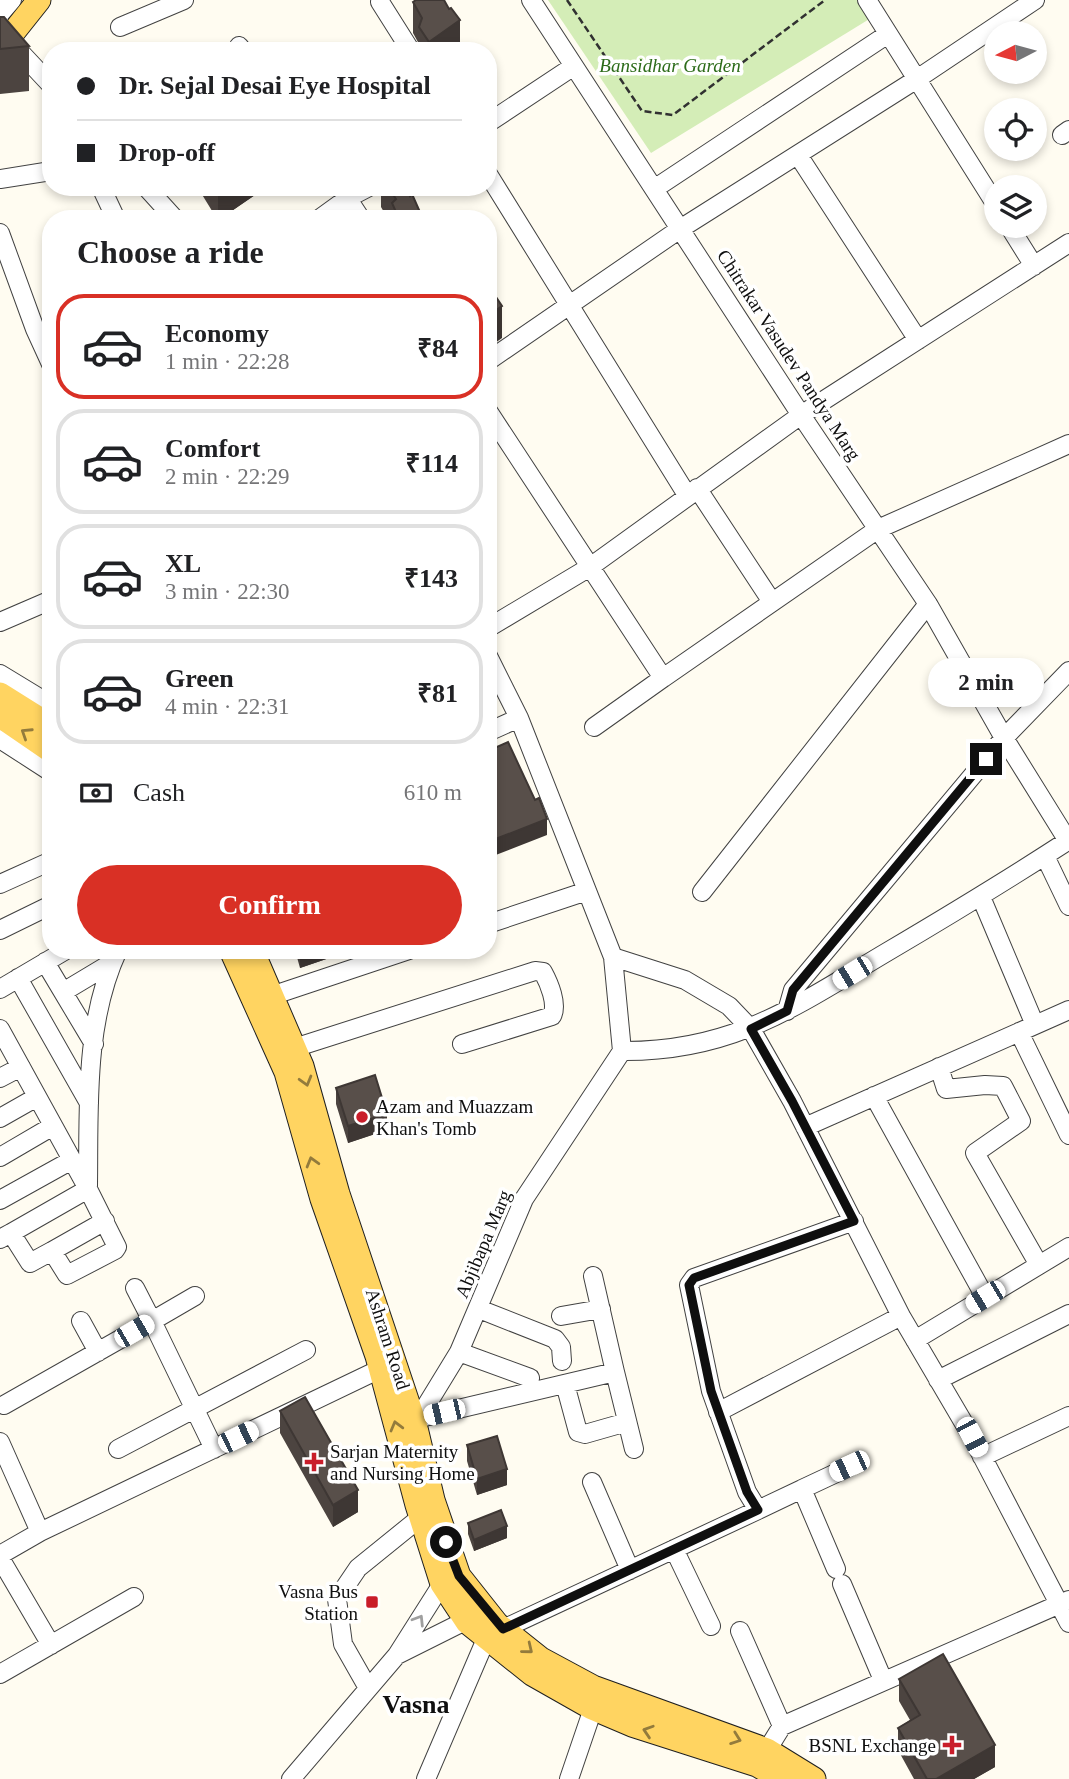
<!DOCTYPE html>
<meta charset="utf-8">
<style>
:root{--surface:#fff;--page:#f6f6f6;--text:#202124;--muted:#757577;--line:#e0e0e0;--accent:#d93025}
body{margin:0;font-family:Georgia,serif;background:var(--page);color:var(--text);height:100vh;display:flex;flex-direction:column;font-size:26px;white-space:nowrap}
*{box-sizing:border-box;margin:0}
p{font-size:23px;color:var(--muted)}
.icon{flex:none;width:38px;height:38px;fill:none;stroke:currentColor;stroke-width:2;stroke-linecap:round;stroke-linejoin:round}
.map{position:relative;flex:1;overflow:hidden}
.panel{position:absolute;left:42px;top:210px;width:455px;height:749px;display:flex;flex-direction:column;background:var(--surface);border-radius:28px;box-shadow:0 4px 10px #0003}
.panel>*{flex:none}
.guide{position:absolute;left:42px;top:42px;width:455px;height:154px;border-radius:28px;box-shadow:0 4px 10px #0003;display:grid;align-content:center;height:154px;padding:0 35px;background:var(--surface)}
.needle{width:46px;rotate:264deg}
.tools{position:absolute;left:984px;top:21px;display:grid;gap:14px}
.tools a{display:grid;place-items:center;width:63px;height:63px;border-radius:50%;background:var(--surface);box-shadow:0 4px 10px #0003;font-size:35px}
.end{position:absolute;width:32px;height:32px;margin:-16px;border:9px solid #0f0f0f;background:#fff;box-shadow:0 0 0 4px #fff}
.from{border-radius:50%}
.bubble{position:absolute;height:49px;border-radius:24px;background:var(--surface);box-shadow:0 4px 10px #0003;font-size:23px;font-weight:800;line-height:49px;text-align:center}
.car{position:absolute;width:21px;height:42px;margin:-21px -10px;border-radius:9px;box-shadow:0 0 5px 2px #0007;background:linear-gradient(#fff 24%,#345 0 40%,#fff 0 76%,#345 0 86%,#fff 0)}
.guide b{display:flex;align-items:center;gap:24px;height:66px;font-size:26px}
.guide b+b{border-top:2px solid var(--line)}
.guide i{width:18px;height:18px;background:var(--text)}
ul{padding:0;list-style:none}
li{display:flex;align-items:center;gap:21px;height:105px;margin:0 14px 10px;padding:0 21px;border:4px solid var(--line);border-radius:28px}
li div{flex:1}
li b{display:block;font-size:26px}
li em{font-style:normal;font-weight:800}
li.selected{border-color:var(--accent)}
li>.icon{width:63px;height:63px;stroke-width:1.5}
h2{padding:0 35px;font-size:32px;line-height:84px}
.pay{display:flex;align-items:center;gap:18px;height:77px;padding:0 35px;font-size:26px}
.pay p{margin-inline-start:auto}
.cta{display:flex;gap:14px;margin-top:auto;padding:14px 35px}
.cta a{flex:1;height:80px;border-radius:42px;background:var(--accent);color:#fff;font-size:28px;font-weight:800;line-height:80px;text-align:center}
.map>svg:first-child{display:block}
.green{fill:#d4edb7}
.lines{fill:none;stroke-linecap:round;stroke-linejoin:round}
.minor-casing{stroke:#424242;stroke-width:20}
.major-casing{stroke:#202020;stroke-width:25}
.path{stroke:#313131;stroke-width:2.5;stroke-dasharray:7 3.5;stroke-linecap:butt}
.minor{stroke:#fff;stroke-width:18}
.major{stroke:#ffd461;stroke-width:23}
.wall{fill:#4c4440}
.shaded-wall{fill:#3e3734}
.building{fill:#584f4a;stroke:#3e3734;stroke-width:2}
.oneway{stroke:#937b3c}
.oneway2{stroke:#9f9f9f}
.route{stroke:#0f0f0f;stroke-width:9}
.poi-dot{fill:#c91d2a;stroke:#fff;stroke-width:2.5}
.labels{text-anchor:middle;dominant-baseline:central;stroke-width:7;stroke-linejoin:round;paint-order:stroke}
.park-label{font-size:19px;font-style:italic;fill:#2d6c1a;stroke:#fff}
.street-label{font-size:19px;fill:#0f0f0f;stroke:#fff}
.poi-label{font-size:19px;fill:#0f0f0f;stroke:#fff;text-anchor:start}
.district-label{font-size:26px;font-weight:bold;fill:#0f0f0f;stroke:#fff}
</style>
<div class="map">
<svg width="1069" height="1779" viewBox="0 0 1069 1779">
<rect width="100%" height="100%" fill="#fffcf1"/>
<path class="green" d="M 548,0 L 860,0 L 871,18 L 651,153 Z"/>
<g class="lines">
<g class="minor-casing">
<path id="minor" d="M 531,0 L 801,415 L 928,604 L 1004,738 L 1068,841
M 867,0 L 996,205
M 380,2 L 411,51
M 0,14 L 12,0
M 0,24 L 8,39 L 51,85
M 120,27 L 184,0
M 239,46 L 243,51
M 488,123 L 574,66
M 1062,135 L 1069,130
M 798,155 L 918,340
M 488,174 L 687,495
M 0,179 L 51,171
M 101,187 L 116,219
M 146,187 L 175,219
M 340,187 L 361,219
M 654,189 L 888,34
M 319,219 L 348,198 L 369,187
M 1009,226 L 1034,266
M 0,233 L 35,329 L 51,364
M 488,361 L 680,229 L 917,79 L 1035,0
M 488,411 L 663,678 L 878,529 L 1069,444
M 697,488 L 772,602
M 0,622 L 51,600
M 488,628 L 590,567 L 801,415 L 1069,243
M 488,656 L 519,718 L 613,957 L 622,1051
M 0,674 L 51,705
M 594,727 L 663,678
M 488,732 L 519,718
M 0,739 L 51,772
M 1045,856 L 1069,906
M 0,884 L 51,861
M 702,892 L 928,604
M 981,897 L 1035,1025
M 488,924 L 587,891
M 0,930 L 51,905
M 613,957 L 685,980 L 729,1006 L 751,1029 L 792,1101 L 901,1316 L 972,1437 L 1069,1623
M 45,962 L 94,1044
M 18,978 L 89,1103
M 0,989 L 66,950
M 63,992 L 113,962
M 271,996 L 409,950
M 787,1011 L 793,990 L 1004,738 L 1069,671
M 0,1029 L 88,1189 L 117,1247 L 115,1250 L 67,1275 L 52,1251 L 30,1263 L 11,1233 L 0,1239
M 1019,1032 L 1069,1135
M 294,1048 L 535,971 L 543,972 C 549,983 558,1004 552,1016 L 462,1044
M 622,1051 C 733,1052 796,1006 887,952 C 948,916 1009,879 1069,840
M 939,1067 L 946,1089 L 985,1085 L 1003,1086 L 1021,1121 L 975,1153 L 1039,1265
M 0,1078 L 21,1067
M 874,1096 L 985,1297
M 0,1118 L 37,1097
M 805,1127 L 1069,1010
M 0,1157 L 53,1126
M 88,1186 C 89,1108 84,1023 118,950
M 0,1200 L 72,1160
M 11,1233 L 88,1189
M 52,1251 L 105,1221
M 135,1288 L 152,1321 L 195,1296
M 479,1309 L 555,1339 L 561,1347 L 562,1361
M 561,1316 L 601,1309
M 81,1321 L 98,1352
M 915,1340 L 1069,1247
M 459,1352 L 530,1378
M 615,1372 L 634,1449
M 938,1380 L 1069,1314
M 565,1384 L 578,1432 L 585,1434 L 627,1422
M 4,1405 L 152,1321 L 214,1449
M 718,1412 L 901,1316
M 420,1418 L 615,1372 L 593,1276
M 415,1424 L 459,1352 L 524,1199 L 622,1051
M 0,1442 L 40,1532
M 118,1449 L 306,1350
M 982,1457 L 1069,1416
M 592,1482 L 630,1570
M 802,1489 L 849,1467
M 758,1510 L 802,1489 L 836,1569
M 674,1549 L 711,1626
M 0,1555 L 40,1532 L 380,1369
M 0,1558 L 51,1645
M 842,1584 L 883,1680
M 503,1629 L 758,1510 L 747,1492 L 711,1391 L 689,1285 L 694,1278 L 854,1221
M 740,1631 L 782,1726
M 397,1655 L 475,1616
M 0,1674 L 134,1597
M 368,1688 L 343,1644 L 337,1599 L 358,1568 L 421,1517
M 761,1760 L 782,1726 L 1069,1600
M 291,1779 L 397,1655 L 442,1584 L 452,1579
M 426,1779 L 486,1639
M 569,1779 L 597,1697"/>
</g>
<g class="major-casing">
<path id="major" d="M 0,49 L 39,0
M 0,694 L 51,726
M 0,716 L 51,751
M 231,950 L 286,1072 L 322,1199 L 377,1356 L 417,1505 L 442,1584 L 467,1622 L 532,1674 L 592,1708 L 632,1725 L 757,1765 L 781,1779
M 252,950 L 302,1066 L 338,1194 L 415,1424 L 433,1500 L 459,1576 L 497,1624 L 541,1659 L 593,1687 L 767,1750 L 814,1779"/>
</g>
<path class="path" d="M 567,0 L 642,111 L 673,115 L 825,0"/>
<use href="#minor" class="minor"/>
<use href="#major" class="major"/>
</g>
<path class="wall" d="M 413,2 L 460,51 L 419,51 L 419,44 L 413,33 Z
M 0,17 L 29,46 L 29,91 L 0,94 Z
M 193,187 L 255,187 L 255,195 L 220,219 L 217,219 L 198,188 L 195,190 Z
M 381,187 L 405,187 L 423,219 L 388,219 L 381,207 Z
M 295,950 L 335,950 L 335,956 L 300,968 Z
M 336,1088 L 387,1130 L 348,1143 L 336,1104 Z
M 280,1411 L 358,1512 L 333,1527 L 280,1433 Z
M 467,1445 L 507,1485 L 477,1495 L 467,1461 Z
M 468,1523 L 507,1538 L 474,1551 L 468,1534 Z
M 899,1679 L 995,1767 L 974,1779 L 914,1779 L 898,1750 L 898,1728 L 910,1720 L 899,1701 Z"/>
<path class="shaded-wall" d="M 460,20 L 460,51 L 429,51 L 429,42 Z
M 218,187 L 255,187 L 255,195 L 220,219 L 218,219 Z
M 502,306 L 502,338 L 488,348 L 488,316 Z
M 547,819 L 547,835 L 488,858 L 488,842 Z
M 303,950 L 335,950 L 335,956 L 300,968 L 300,951 Z
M 387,1114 L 387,1130 L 348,1143 L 348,1126 Z
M 507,1469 L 507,1485 L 477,1495 L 477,1479 Z
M 358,1490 L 358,1512 L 333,1527 L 333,1505 Z
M 507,1526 L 507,1538 L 474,1551 L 474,1540 Z
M 995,1745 L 995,1767 L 974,1779 L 936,1779 Z"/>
<path class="building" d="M 416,0 L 444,0 L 449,9 L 451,8 L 460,20 L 429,42 L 419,27 L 422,18 L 413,2 Z
M 0,17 L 4,17 L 29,46 L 0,49 Z
M 388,187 L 405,187 L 410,196 L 412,194 L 423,219 L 399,219 L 392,203 L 396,199 Z
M 494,294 L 502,306 L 488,316 L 488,297 Z
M 508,742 L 535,800 L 539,798 L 547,819 L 488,842 L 488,751 Z
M 375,1075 L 387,1114 L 348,1126 L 336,1088 Z
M 305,1397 L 358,1490 L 333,1505 L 280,1411 Z
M 497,1436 L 507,1469 L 477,1479 L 467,1445 Z
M 501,1510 L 507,1526 L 474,1540 L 468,1523 Z
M 943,1654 L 995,1745 L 936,1779 L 927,1779 L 898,1728 L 920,1715 L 899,1679 Z"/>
<defs><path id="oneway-chevron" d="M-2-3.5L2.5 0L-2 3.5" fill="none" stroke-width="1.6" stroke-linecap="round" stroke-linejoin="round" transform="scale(1.75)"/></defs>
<g class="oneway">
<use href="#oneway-chevron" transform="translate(26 733) rotate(-147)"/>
<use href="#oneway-chevron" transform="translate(306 1081) rotate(74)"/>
<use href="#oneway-chevron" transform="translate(312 1162) rotate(-106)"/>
<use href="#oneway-chevron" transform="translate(396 1426) rotate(-105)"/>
<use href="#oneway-chevron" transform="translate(528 1649) rotate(39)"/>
<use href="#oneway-chevron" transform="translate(648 1731) rotate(-162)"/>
<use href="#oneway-chevron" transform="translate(736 1739) rotate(20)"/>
</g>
<use class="oneway2" href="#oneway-chevron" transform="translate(419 1620) rotate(-58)"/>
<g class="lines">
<path class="route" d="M 446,1542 L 459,1576 L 503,1629 L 758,1510 L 747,1492 L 711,1391 L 689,1285 L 694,1278 L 854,1221 L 792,1101 L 751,1029 L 787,1011 L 793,990 L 986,759"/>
</g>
<g class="poi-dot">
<circle cx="362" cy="1117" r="7"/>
<path d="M310.5 1451.5h7v7h7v7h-7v7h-7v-7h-7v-7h7z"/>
<rect x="365" y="1595" width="14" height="14" rx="3.5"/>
<path d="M948.5 1734.5h7v7h7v7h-7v7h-7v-7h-7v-7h7z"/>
</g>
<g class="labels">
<g class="park-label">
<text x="670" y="65">Bansidhar Garden</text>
</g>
<g class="street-label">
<text transform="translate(789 355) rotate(57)">Chitrakar Vasudev Pandya Marg</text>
<text transform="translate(483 1244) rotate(-67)">Abjibapa Marg</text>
<text transform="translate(388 1339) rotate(72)">Ashram Road</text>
</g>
<g class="poi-label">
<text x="376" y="1106">Azam and Muazzam<tspan x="376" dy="22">Khan's Tomb</tspan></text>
<text x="330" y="1451">Sarjan Maternity<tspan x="330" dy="22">and Nursing Home</tspan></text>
<text x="358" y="1591" text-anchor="end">Vasna Bus<tspan x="358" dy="22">Station</tspan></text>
<text x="936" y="1745" text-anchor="end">BSNL Exchange</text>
</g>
<g class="district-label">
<text x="416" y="1704">Vasna</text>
</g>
</g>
</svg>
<div class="tools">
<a><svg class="needle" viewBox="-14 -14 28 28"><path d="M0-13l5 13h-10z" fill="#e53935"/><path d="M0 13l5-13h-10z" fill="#757577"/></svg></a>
<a><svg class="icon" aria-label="locate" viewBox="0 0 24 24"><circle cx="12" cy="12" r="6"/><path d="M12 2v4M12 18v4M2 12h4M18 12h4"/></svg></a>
<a><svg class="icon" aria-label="layers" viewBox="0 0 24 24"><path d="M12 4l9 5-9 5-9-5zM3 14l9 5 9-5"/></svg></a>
</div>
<i class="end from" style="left:446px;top:1542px"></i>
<i class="end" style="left:986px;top:759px"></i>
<div class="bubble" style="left:928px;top:658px;width:116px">2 min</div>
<i class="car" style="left:852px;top:973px;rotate:239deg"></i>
<i class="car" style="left:985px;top:1297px;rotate:239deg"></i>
<i class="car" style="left:134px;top:1331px;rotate:60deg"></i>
<i class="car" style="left:444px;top:1412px;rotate:257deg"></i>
<i class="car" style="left:238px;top:1437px;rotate:64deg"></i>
<i class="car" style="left:972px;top:1437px;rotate:152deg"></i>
<i class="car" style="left:849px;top:1466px;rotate:245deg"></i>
<div class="guide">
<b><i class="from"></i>Dr. Sejal Desai Eye Hospital</b>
<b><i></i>Drop-off</b>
</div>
<section class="panel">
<h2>Choose a ride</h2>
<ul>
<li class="selected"><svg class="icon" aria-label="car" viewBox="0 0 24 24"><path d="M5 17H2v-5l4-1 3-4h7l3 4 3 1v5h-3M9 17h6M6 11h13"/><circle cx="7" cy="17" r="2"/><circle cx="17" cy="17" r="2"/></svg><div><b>Economy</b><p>1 min · 22:28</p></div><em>₹84</em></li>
<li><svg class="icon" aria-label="car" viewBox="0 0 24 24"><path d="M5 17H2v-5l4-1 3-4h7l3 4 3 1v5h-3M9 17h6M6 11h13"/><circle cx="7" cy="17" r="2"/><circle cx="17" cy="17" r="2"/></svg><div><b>Comfort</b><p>2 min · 22:29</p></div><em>₹114</em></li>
<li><svg class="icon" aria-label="car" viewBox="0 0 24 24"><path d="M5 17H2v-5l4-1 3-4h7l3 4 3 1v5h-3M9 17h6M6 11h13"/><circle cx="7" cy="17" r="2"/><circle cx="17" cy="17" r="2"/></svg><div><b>XL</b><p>3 min · 22:30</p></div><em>₹143</em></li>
<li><svg class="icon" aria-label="car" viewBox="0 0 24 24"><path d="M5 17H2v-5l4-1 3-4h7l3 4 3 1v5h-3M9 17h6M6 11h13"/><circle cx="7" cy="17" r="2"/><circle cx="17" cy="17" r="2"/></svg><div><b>Green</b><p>4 min · 22:31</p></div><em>₹81</em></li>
</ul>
<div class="pay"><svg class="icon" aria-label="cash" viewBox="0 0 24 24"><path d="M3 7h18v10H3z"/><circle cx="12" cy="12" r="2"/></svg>Cash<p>610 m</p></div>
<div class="cta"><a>Confirm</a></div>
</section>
</div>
